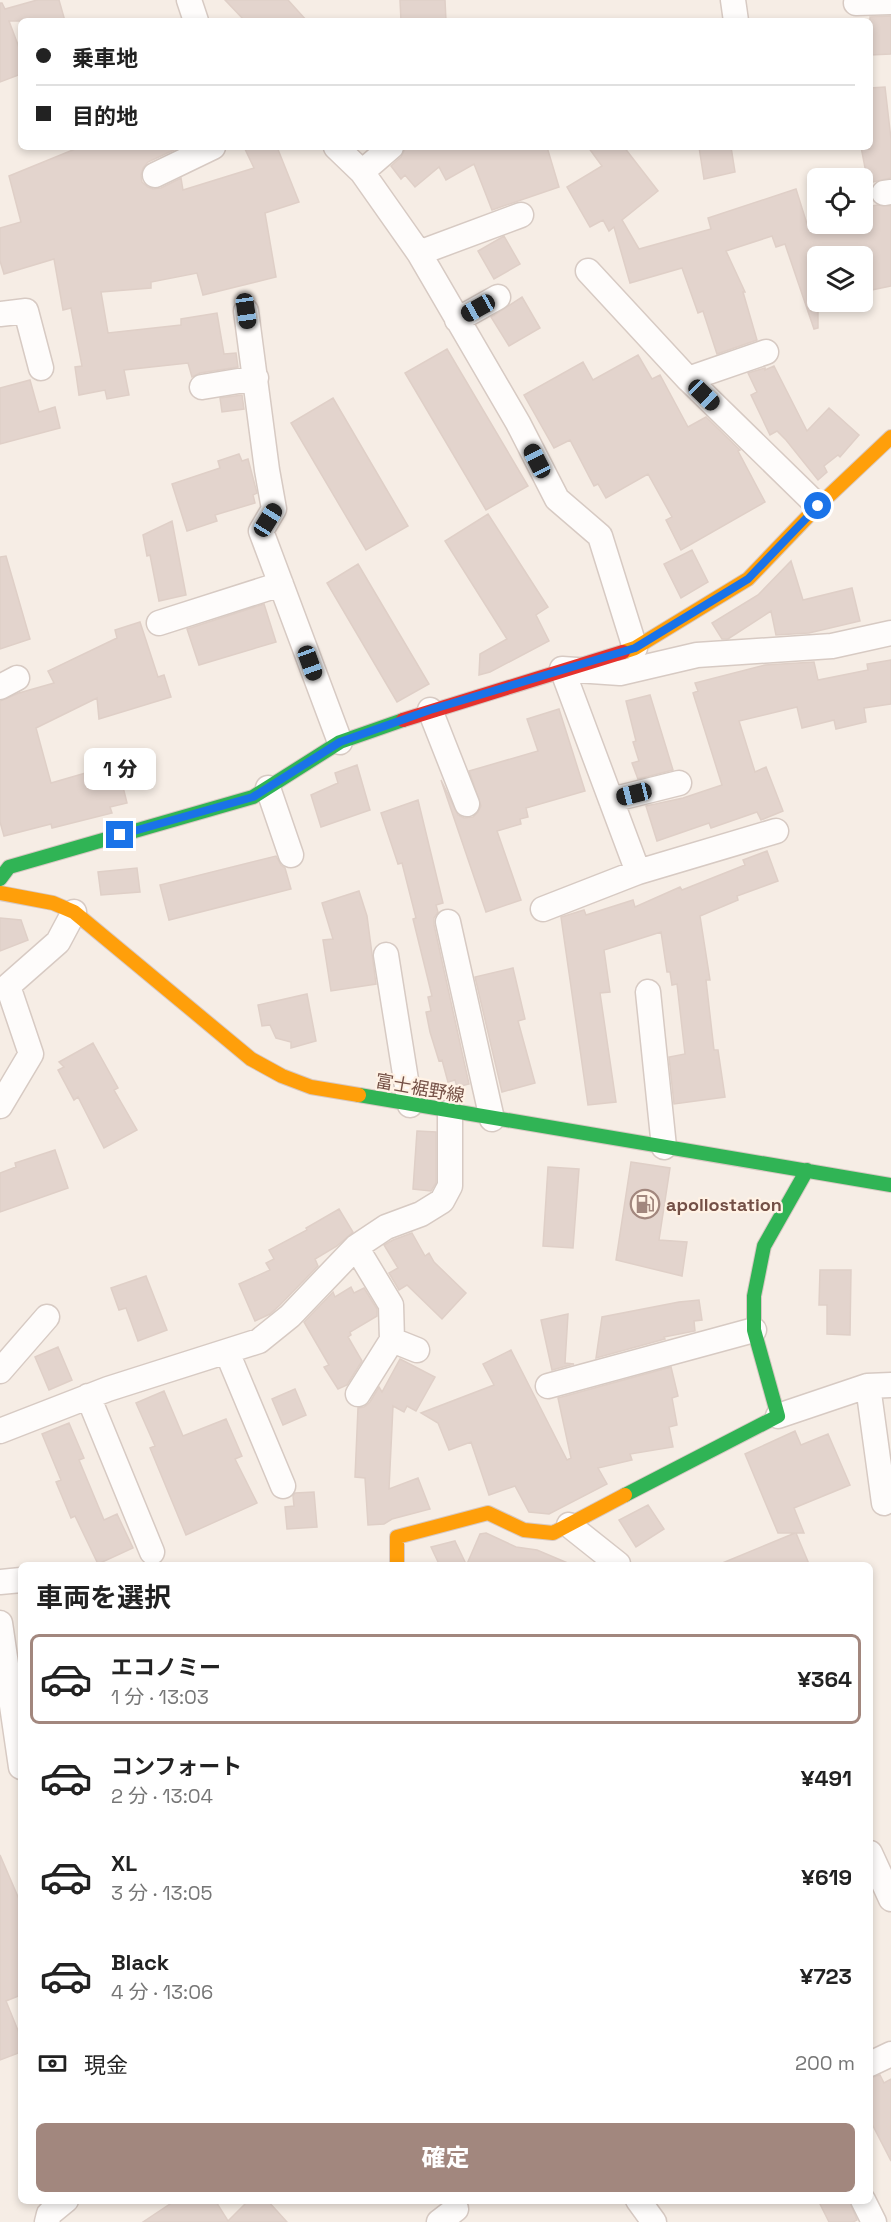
<!DOCTYPE html>
<html lang="ja">
<meta charset="utf-8">
<style>
:root{--surface:#fff;--page:#f6f6f6;--text:#222;--muted:#767676;--line:#e0e0e0;--accent:#a2877e}
body{margin:0;font-family:"Space Grotesk","Noto Sans JP",sans-serif;background:var(--page);color:var(--text);height:100vh;display:flex;flex-direction:column;font-size:22px;white-space:nowrap}
*{box-sizing:border-box;margin:0}
p{font-size:20px;color:var(--muted)}
.icon{flex:none;width:33px;height:33px;fill:none;stroke:currentColor;stroke-width:2;stroke-linecap:round;stroke-linejoin:round}
.map{position:relative;flex:1;overflow:hidden}
.panel{position:absolute;left:18px;top:1562px;width:855px;height:642px;display:flex;flex-direction:column;background:var(--surface);border-radius:9px;box-shadow:0 3px 9px #0003}
.panel>*{flex:none}
.guide{position:absolute;left:18px;top:18px;width:855px;height:132px;border-radius:9px;box-shadow:0 3px 9px #0003;display:grid;align-content:center;height:132px;padding:0 18px;background:var(--surface)}
.tools{position:absolute;left:807px;top:168px;display:grid;gap:12px}
.tools a{display:grid;place-items:center;width:66px;height:66px;border-radius:9px;background:var(--surface);box-shadow:0 3px 9px #0003;font-size:30px}
.end{position:absolute;width:27px;height:27px;margin:-14px;border:8px solid #1a73e8;background:#fff;box-shadow:0 0 0 3px #fff}
.from{border-radius:50%}
.bubble{position:absolute;height:42px;border-radius:9px;background:var(--surface);box-shadow:0 3px 9px #0003;font-size:20px;font-weight:800;line-height:42px;text-align:center}
.car{position:absolute;width:18px;height:36px;margin:-18px -9px;border-radius:8px;box-shadow:0 0 4px 2px #0007;background:linear-gradient(#222 24%,#8ab4d8 0 40%,#222 0 76%,#8ab4d8 0 86%,#222 0)}
.guide b{display:flex;align-items:center;gap:21px;height:57px;font-size:22px}
.guide b+b{border-top:2px solid var(--line)}
.guide i{width:15px;height:15px;background:var(--text)}
ul{padding:0;list-style:none}
li{display:flex;align-items:center;gap:18px;height:90px;margin:0 12px 9px;padding:0 6px;border:3px solid transparent;border-radius:9px}
li div{flex:1}
li b{display:block;font-size:22px}
li em{font-style:normal;font-weight:800}
li.active{border-color:var(--accent)}
li>.icon{width:54px;height:54px;stroke-width:1.5}
h2{padding:0 18px;font-size:27px;line-height:72px}
.pay{display:flex;align-items:center;gap:15px;height:66px;padding:0 18px;font-size:22px}
.pay p{margin-inline-start:auto}
.cta{display:flex;gap:12px;margin-top:auto;padding:12px 18px}
.cta a{flex:1;height:69px;border-radius:9px;background:var(--accent);color:#fff;font-size:24px;font-weight:800;line-height:69px;text-align:center}
.map>svg:first-child{display:block}
.building{fill:#e3d4cd;stroke:#dfcfc7;stroke-width:1.5}
.lines{fill:none;stroke-linecap:round;stroke-linejoin:round}
.street-casing{stroke:#d7cac3;stroke-width:27}
.fast-casing{stroke:#d7c8c2;stroke-width:16}
.slow-casing{stroke:#d7c8c2;stroke-width:16}
.jam-casing{stroke:#d7c8c2;stroke-width:16}
.street{stroke:#fefcfb;stroke-width:24}
.fast{stroke:#30b455;stroke-width:14}
.slow{stroke:#ff9f0a;stroke-width:14}
.jam{stroke:#e5322d;stroke-width:14}
.route{stroke:#1a73e8;stroke-width:8}
.labels{text-anchor:middle;dominant-baseline:central;stroke-width:4.5;stroke-linejoin:round;paint-order:stroke}
.street-label{font-size:18px;fill:#745046;stroke:#fff2e5}
.poi-label{font-size:18px;font-weight:bold;fill:#745046;stroke:#fff2e5;text-anchor:start}
</style>
<div class="map">
<svg width="891" height="2222" viewBox="0 0 891 2222">
<rect width="100%" height="100%" fill="#f6ede5"/>
<path class="building" d="M 37,0 L 59,0 L 65,21 L 9,21 L 21,53 L 21,74 L 0,82 L 0,3 L 2,3 L 5,9 Z
M 225,0 L 288,0 L 307,21 L 245,21 Z
M 400,0 L 445,0 L 446,21 L 401,21 Z
M 891,16 L 891,54 L 870,55 L 870,17 Z
M 885,87 L 891,139 L 891,178 L 868,183 L 861,147 L 870,147 L 870,88 Z
M 80,147 L 176,147 L 176,149 L 148,162 L 143,168 L 141,175 L 142,182 L 148,187 L 153,189 L 161,188 L 181,178 L 183,190 L 254,168 L 244,147 L 277,147 L 299,202 L 265,213 L 276,277 L 203,295 L 197,273 L 151,282 L 151,288 L 101,292 L 108,333 L 181,325 L 181,319 L 217,313 L 224,354 L 236,353 L 238,367 L 200,373 L 192,377 L 188,363 L 124,370 L 129,395 L 107,399 L 105,390 L 79,395 L 75,367 L 82,366 L 71,308 L 63,310 L 54,259 L 4,274 L 0,261 L 0,228 L 21,222 L 9,176 Z
M 406,147 L 547,147 L 559,187 L 492,210 L 474,164 L 446,180 L 439,167 L 415,187 L 405,175 L 401,179 L 391,166 L 401,157 Z
M 588,147 L 624,147 L 658,191 L 622,220 L 639,249 L 711,229 L 708,218 L 796,189 L 807,224 L 862,224 L 862,208 L 877,205 L 891,206 L 891,286 L 862,292 L 862,256 L 818,256 L 818,328 L 814,329 L 785,244 L 776,247 L 772,236 L 726,251 L 745,292 L 743,292 L 757,340 L 717,354 L 703,311 L 698,313 L 682,268 L 630,283 L 614,227 L 609,231 L 603,220 L 590,227 L 567,187 L 602,166 Z
M 699,147 L 731,147 L 735,172 L 704,179 Z
M 504,236 L 520,264 L 494,279 L 478,251 Z
M 522,297 L 540,328 L 509,346 L 491,317 Z
M 447,349 L 528,486 L 486,510 L 405,373 Z
M 638,355 L 652,379 L 660,375 L 688,427 L 706,417 L 740,450 L 738,451 L 765,502 L 681,550 L 666,520 L 672,517 L 648,474 L 606,498 L 598,484 L 594,486 L 570,440 L 554,448 L 524,395 L 583,362 L 593,380 Z
M 774,366 L 807,431 L 829,408 L 859,435 L 840,457 L 838,455 L 824,466 L 827,472 L 818,480 L 786,440 L 777,431 L 770,435 L 751,395 L 757,392 L 748,373 L 765,368 L 765,370 Z
M 30,380 L 39,412 L 55,407 L 60,428 L 0,444 L 0,388 Z
M 242,395 L 244,409 L 222,412 L 220,398 Z
M 333,398 L 408,526 L 366,550 L 291,423 Z
M 239,454 L 242,461 L 248,459 L 257,493 L 253,495 L 255,503 L 215,515 L 217,521 L 187,531 L 172,484 L 220,468 L 218,461 Z
M 488,514 L 548,607 L 536,615 L 549,641 L 490,672 L 479,675 L 480,654 L 507,639 L 445,541 Z
M 172,521 L 186,595 L 159,601 L 150,555 L 147,556 L 143,535 Z
M 692,550 L 708,582 L 681,598 L 664,564 Z
M 6,556 L 30,639 L 0,649 L 0,557 Z
M 791,561 L 803,600 L 852,588 L 860,621 L 809,633 L 776,635 L 771,611 L 728,639 L 722,639 L 712,623 L 758,595 Z
M 358,564 L 429,684 L 397,702 L 327,583 Z
M 264,604 L 276,642 L 199,665 L 187,629 Z
M 140,622 L 158,677 L 164,675 L 171,697 L 99,719 L 97,698 L 36,728 L 51,783 L 89,772 L 85,758 L 114,751 L 127,803 L 110,807 L 112,813 L 52,828 L 51,824 L 4,836 L 0,822 L 0,701 L 19,693 L 54,683 L 48,671 L 117,638 L 115,630 Z
M 891,660 L 891,704 L 864,708 L 866,722 L 836,729 L 834,720 L 802,728 L 797,707 L 739,721 L 755,772 L 766,767 L 783,811 L 761,820 L 757,812 L 711,828 L 709,823 L 657,841 L 646,806 L 683,798 L 722,785 L 693,693 L 698,691 L 695,683 L 765,665 L 814,662 L 818,680 L 868,670 L 867,664 Z
M 650,695 L 673,770 L 638,779 L 632,763 L 639,761 L 633,742 L 636,741 L 626,701 Z
M 559,709 L 585,791 L 526,808 L 528,817 L 520,819 L 521,824 L 497,831 L 521,900 L 486,912 L 441,780 L 458,815 L 464,818 L 473,817 L 478,812 L 481,806 L 469,771 L 538,751 L 527,719 Z
M 357,765 L 370,810 L 321,827 L 311,795 L 338,783 L 335,773 Z
M 418,800 L 443,903 L 436,905 L 438,912 L 434,918 L 434,925 L 469,1084 L 457,1087 L 455,1080 L 448,1082 L 442,1060 L 439,1061 L 430,1032 L 426,1012 L 431,1011 L 428,997 L 432,996 L 413,919 L 416,918 L 402,863 L 398,864 L 381,813 Z
M 767,851 L 778,881 L 737,896 L 738,900 L 700,916 L 710,980 L 706,980 L 714,1050 L 718,1050 L 725,1097 L 674,1104 L 669,1057 L 685,1054 L 677,984 L 672,985 L 670,972 L 667,972 L 661,932 L 604,950 L 610,992 L 600,993 L 616,1102 L 588,1105 L 561,917 L 584,910 L 586,915 L 633,900 L 635,907 L 680,887 L 682,890 L 745,865 L 743,860 Z
M 276,856 L 281,865 L 285,868 L 291,889 L 169,920 L 160,885 Z
M 137,868 L 140,892 L 101,895 L 98,872 Z
M 359,891 L 367,916 L 376,984 L 331,991 L 323,940 L 333,939 L 322,903 Z
M 0,918 L 21,920 L 28,940 L 0,951 Z
M 513,968 L 525,1019 L 518,1021 L 535,1083 L 502,1092 L 475,977 Z
M 307,994 L 316,1041 L 291,1048 L 291,1042 L 276,1038 L 270,1025 L 262,1026 L 258,1005 Z
M 93,1043 L 118,1088 L 114,1090 L 137,1130 L 104,1148 L 78,1097 L 74,1100 L 58,1070 L 64,1067 L 59,1062 Z
M 417,1131 L 436,1132 L 436,1183 L 431,1191 L 413,1189 Z
M 55,1150 L 68,1188 L 0,1212 L 0,1173 L 16,1167 L 15,1163 Z
M 631,1162 L 670,1168 L 659,1240 L 687,1242 L 682,1276 L 616,1260 Z
M 548,1167 L 579,1169 L 573,1248 L 543,1246 Z
M 339,1209 L 353,1232 L 337,1246 L 315,1259 L 318,1266 L 280,1305 L 270,1314 L 255,1321 L 239,1284 L 270,1270 L 266,1263 L 274,1259 L 269,1250 L 307,1230 L 306,1228 Z
M 412,1233 L 425,1256 L 429,1253 L 434,1262 L 466,1293 L 442,1319 L 407,1285 L 399,1290 L 389,1273 L 398,1268 L 384,1245 L 393,1240 Z
M 820,1270 L 851,1270 L 850,1335 L 827,1334 L 827,1305 L 819,1305 Z
M 146,1276 L 167,1330 L 138,1341 L 126,1308 L 119,1310 L 111,1288 Z
M 351,1287 L 354,1293 L 364,1288 L 377,1309 L 377,1316 L 350,1332 L 351,1335 L 348,1337 L 362,1361 L 347,1385 L 338,1389 L 324,1367 L 329,1365 L 304,1322 L 333,1292 L 335,1297 Z
M 699,1300 L 702,1320 L 694,1321 L 695,1331 L 664,1337 L 665,1339 L 596,1358 L 602,1317 L 679,1302 Z
M 568,1314 L 565,1363 L 574,1364 L 552,1370 L 541,1320 Z
M 58,1347 L 72,1380 L 49,1390 L 35,1357 Z
M 511,1350 L 567,1460 L 571,1458 L 558,1398 L 671,1367 L 678,1396 L 672,1398 L 677,1425 L 669,1427 L 673,1447 L 630,1454 L 632,1460 L 598,1468 L 607,1484 L 549,1514 L 529,1512 L 515,1486 L 489,1495 L 471,1442 L 449,1450 L 438,1423 L 421,1413 L 494,1385 L 483,1364 Z
M 400,1359 L 435,1377 L 416,1411 L 407,1406 L 404,1412 L 393,1406 L 389,1489 L 418,1478 L 430,1509 L 392,1519 L 384,1524 L 368,1525 L 365,1478 L 355,1477 L 358,1408 L 364,1407 L 370,1402 L 379,1387 L 382,1392 Z
M 295,1389 L 306,1415 L 283,1425 L 272,1399 Z
M 164,1391 L 183,1436 L 226,1419 L 242,1456 L 235,1459 L 257,1503 L 186,1535 L 150,1448 L 155,1446 L 136,1403 Z
M 69,1423 L 84,1458 L 79,1460 L 104,1520 L 117,1514 L 133,1548 L 98,1564 L 75,1516 L 71,1518 L 56,1482 L 61,1480 L 42,1434 Z
M 795,1431 L 801,1445 L 828,1434 L 850,1485 L 794,1508 L 804,1533 L 796,1533 L 809,1564 L 720,1564 L 795,1533 L 778,1533 L 745,1454 Z
M 314,1492 L 317,1527 L 287,1529 L 285,1507 L 294,1506 L 293,1496 L 295,1493 Z
M 648,1505 L 664,1529 L 636,1547 L 619,1520 Z
M 486,1533 L 516,1547 L 537,1550 L 570,1564 L 467,1564 L 480,1534 Z
M 455,1541 L 466,1564 L 439,1564 L 431,1547 Z
M 0,1855 L 21,1904 L 21,1995 L 6,2001 L 21,2038 L 21,2052 L 0,2060 Z
M 880,2075 L 884,2083 L 891,2079 L 891,2161 L 870,2120 L 870,2078 Z
M 176,2200 L 215,2200 L 228,2221 L 249,2200 L 267,2200 L 287,2222 L 143,2222 Z
M 818,2200 L 849,2200 L 857,2220 L 853,2222 L 829,2222 Z"/>
<g class="lines">
<g class="street-casing">
<path id="street" d="M 189,0 L 196,21
M 733,0 L 736,21
M 856,3 L 891,2
M 336,147 L 362,172 L 419,253 L 518,423 L 557,499 L 600,536 L 635,648
M 362,172 L 391,147
M 155,175 L 213,147
M 884,193 L 891,192
M 419,253 L 521,215
M 588,271 L 688,379 L 818,506
M 246,311 L 267,470 L 274,509 L 261,531 L 340,742
M 0,314 L 26,311 L 41,368
M 457,320 L 498,297
M 688,379 L 766,352
M 202,387 L 256,378
M 159,623 L 281,584
M 0,687 L 17,678
M 430,710 L 467,804
M 268,788 L 291,855
M 611,800 L 679,783
M 638,872 L 562,669 L 620,673 L 697,655 L 832,646 L 891,633
M 543,909 L 638,872 L 776,831
M 448,922 L 492,1119
M 386,955 L 410,1105
M 648,992 L 664,1147
M 0,1106 L 31,1054 L 8,986 L 58,942 L 74,912
M 356,1247 L 391,1305 L 392,1340 L 358,1394
M 392,1340 L 417,1350
M 227,1352 L 283,1486
M 0,1371 L 47,1317
M 548,1386 L 754,1330
M 868,1386 L 884,1503
M 88,1396 L 152,1552
M 778,1416 L 867,1386 L 891,1385
M 0,1431 L 108,1389 L 259,1341 L 290,1316 L 356,1247 L 386,1227 L 421,1214 L 442,1201 L 450,1186 L 450,1112
M 569,1525 L 618,1564
M 0,1582 L 21,1580
M 0,1623 L 21,1767
M 870,1853 L 891,1899
M 870,2064 L 891,2054
M 638,2200 L 654,2222
M 863,2200 L 874,2222
M 47,2222 L 49,2214 L 66,2200
M 439,2222 L 456,2209"/>
</g>
<g class="fast-casing">
<path id="fast" d="M 0,879 L 9,867 L 253,797 L 340,742 L 403,720
M 359,1095 L 891,1185
M 625,1495 L 778,1416 L 754,1330 L 754,1296 L 764,1246 L 807,1170"/>
</g>
<g class="slow-casing">
<path id="slow" d="M 623,652 L 635,648 L 748,579 L 818,506 L 891,437
M 0,893 L 53,903 L 74,912 L 251,1059 L 282,1076 L 311,1087 L 359,1095
M 397,1564 L 397,1537 L 488,1513 L 524,1530 L 553,1533 L 625,1495"/>
</g>
<g class="jam-casing">
<path id="jam" d="M 403,720 L 623,652"/>
</g>
<use href="#street" class="street"/>
<use href="#fast" class="fast"/>
<use href="#slow" class="slow"/>
<use href="#jam" class="jam"/>
</g>
<g class="lines">
<path class="route" d="M 120,835 L 253,797 L 340,742 L 430,710 L 635,648 L 748,579 L 818,506"/>
</g>
<defs>
<g id="fuel-ring" transform="scale(1.5)"><circle r="9.5" fill="#fff2e5" stroke="#a2877e" stroke-width="1.5"/><path d="M-5.5-6h7V0h2V4h1.3V-2.5L3-4.5l.8-.8L6-3V5H2.5V1h-1V6h-7ZM-4.2-4.7v3.2H.2V-4.7Z" fill="#a2877e"/></g>
</defs>
<g fill-rule="evenodd">
<use href="#fuel-ring" x="645" y="1204"/>
</g>
<g class="labels">
<g class="street-label">
<text transform="translate(420 1088) rotate(10)">富士裾野線</text>
</g>
<g class="poi-label">
<text x="666" y="1204">apollostation</text>
</g>
</g>
</svg>
<div class="tools">
<a><svg class="icon" aria-label="locate" viewBox="0 0 24 24"><circle cx="12" cy="12" r="6"/><path d="M12 2v4M12 18v4M2 12h4M18 12h4"/></svg></a>
<a><svg class="icon" aria-label="layers" viewBox="0 0 24 24"><path d="M12 4l9 5-9 5-9-5zM3 14l9 5 9-5"/></svg></a>
</div>
<i class="end from" style="left:818px;top:506px"></i>
<i class="end" style="left:120px;top:835px"></i>
<div class="bubble" style="left:84px;top:748px;width:72px">1 分</div>
<i class="car" style="left:478px;top:308px;rotate:241deg"></i>
<i class="car" style="left:246px;top:311px;rotate:172deg"></i>
<i class="car" style="left:704px;top:395px;rotate:134deg"></i>
<i class="car" style="left:537px;top:461px;rotate:333deg"></i>
<i class="car" style="left:268px;top:520px;rotate:32deg"></i>
<i class="car" style="left:310px;top:663px;rotate:160deg"></i>
<i class="car" style="left:634px;top:794px;rotate:256deg"></i>
<div class="guide">
<b><i class="from"></i>乗車地</b>
<b><i></i>目的地</b>
</div>
<section class="panel">
<h2>車両を選択</h2>
<ul>
<li class="active"><svg class="icon" aria-label="car" viewBox="0 0 24 24"><path d="M5 17H2v-5l4-1 3-4h7l3 4 3 1v5h-3M9 17h6M6 11h13"/><circle cx="7" cy="17" r="2"/><circle cx="17" cy="17" r="2"/></svg><div><b>エコノミー</b><p>1 分 · 13:03</p></div><em>¥364</em></li>
<li><svg class="icon" aria-label="car" viewBox="0 0 24 24"><path d="M5 17H2v-5l4-1 3-4h7l3 4 3 1v5h-3M9 17h6M6 11h13"/><circle cx="7" cy="17" r="2"/><circle cx="17" cy="17" r="2"/></svg><div><b>コンフォート</b><p>2 分 · 13:04</p></div><em>¥491</em></li>
<li><svg class="icon" aria-label="car" viewBox="0 0 24 24"><path d="M5 17H2v-5l4-1 3-4h7l3 4 3 1v5h-3M9 17h6M6 11h13"/><circle cx="7" cy="17" r="2"/><circle cx="17" cy="17" r="2"/></svg><div><b>XL</b><p>3 分 · 13:05</p></div><em>¥619</em></li>
<li><svg class="icon" aria-label="car" viewBox="0 0 24 24"><path d="M5 17H2v-5l4-1 3-4h7l3 4 3 1v5h-3M9 17h6M6 11h13"/><circle cx="7" cy="17" r="2"/><circle cx="17" cy="17" r="2"/></svg><div><b>Black</b><p>4 分 · 13:06</p></div><em>¥723</em></li>
</ul>
<div class="pay"><svg class="icon" aria-label="cash" viewBox="0 0 24 24"><path d="M3 7h18v10H3z"/><circle cx="12" cy="12" r="2"/></svg>現金<p>200 m</p></div>
<div class="cta"><a>確定</a></div>
</section>
</div>
